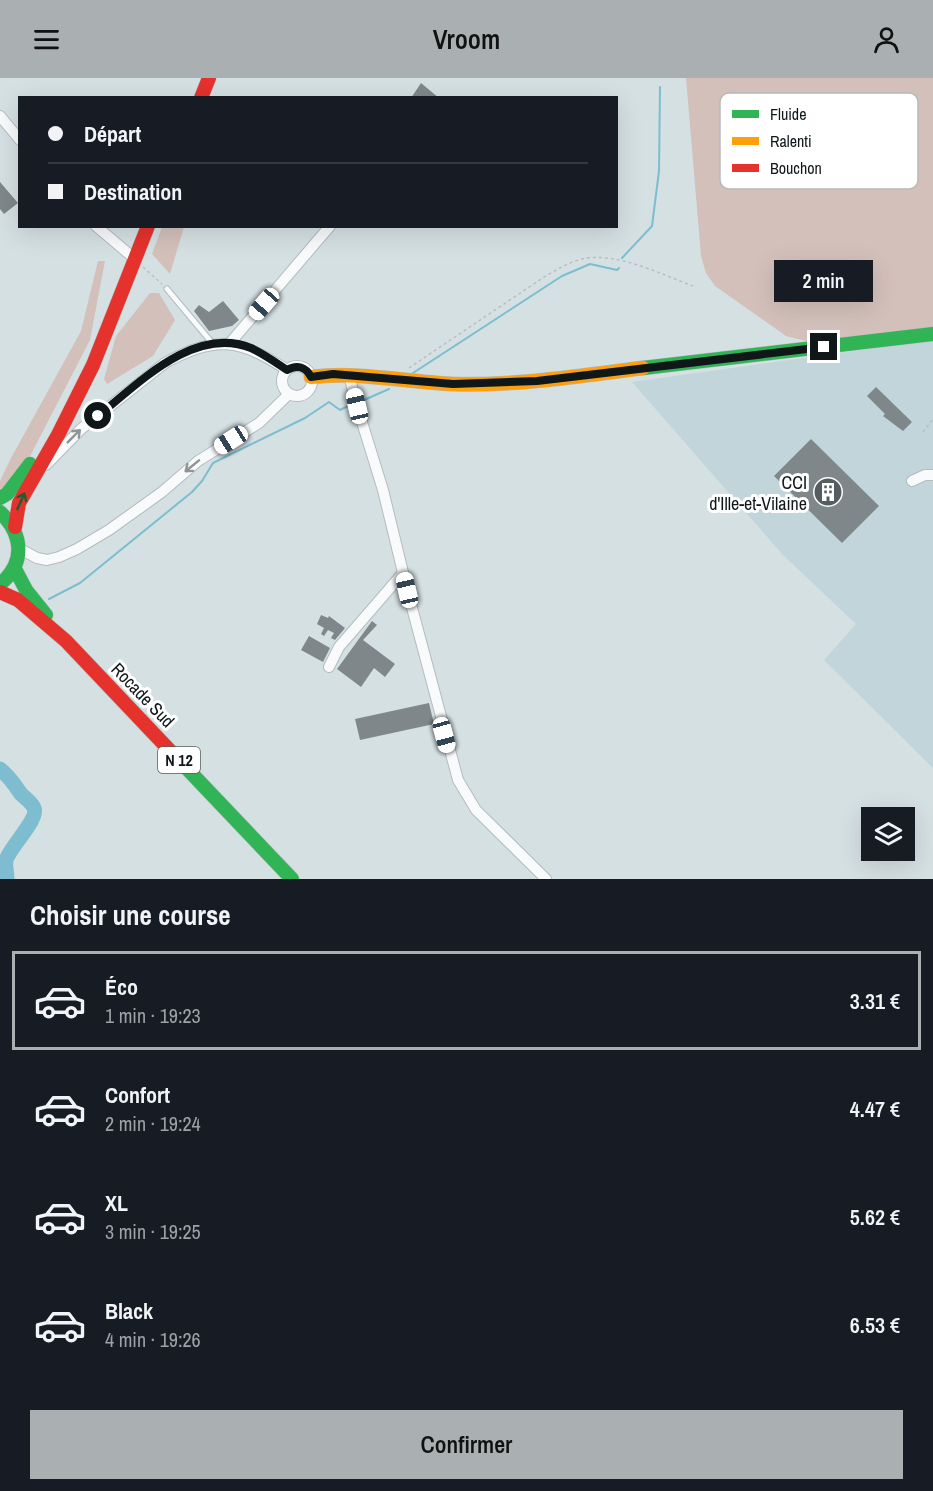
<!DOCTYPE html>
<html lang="fr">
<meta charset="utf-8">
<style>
:root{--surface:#171b24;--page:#20242c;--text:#f1f3f6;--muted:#9ea1a6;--line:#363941;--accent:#aab0b2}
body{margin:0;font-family:"Archivo Narrow",sans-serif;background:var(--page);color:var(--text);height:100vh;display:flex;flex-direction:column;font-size:22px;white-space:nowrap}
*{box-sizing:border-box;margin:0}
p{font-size:20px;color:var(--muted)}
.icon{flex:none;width:33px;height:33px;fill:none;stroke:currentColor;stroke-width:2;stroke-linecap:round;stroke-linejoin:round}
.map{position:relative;height:801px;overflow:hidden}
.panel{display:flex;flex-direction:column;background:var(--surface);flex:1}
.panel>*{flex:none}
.guide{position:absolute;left:18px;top:18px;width:600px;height:132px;border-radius:0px;box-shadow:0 6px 24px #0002;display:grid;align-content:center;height:132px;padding:0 30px;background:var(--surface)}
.fabs{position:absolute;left:861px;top:729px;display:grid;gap:12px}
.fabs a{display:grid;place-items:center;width:54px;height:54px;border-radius:0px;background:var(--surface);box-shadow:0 6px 24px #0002;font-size:30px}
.end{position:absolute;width:27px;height:27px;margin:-14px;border:8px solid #0f1719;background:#fff;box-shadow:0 0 0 3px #fff}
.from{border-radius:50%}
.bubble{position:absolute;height:42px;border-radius:0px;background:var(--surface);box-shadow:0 6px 24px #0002;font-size:20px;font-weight:600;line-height:42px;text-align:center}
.car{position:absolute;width:18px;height:36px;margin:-18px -9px;border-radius:8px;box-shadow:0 0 4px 2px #0007;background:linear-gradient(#fff 24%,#345 0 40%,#fff 0 76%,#345 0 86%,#fff 0)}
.guide b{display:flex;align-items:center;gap:21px;height:57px;font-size:22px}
.guide b+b{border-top:2px solid var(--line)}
.guide i{width:15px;height:15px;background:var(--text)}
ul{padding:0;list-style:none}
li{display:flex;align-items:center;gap:18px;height:99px;margin:0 12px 9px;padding:0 18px;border:3px solid transparent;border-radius:0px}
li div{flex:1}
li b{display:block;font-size:22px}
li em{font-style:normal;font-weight:600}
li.selected{border-color:var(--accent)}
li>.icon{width:54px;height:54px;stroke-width:1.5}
h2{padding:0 30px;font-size:27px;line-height:72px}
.primary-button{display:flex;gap:12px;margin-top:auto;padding:12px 30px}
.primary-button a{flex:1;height:69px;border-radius:0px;background:var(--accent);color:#111;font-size:24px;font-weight:600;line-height:69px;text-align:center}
header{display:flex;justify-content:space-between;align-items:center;height:78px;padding:0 30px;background:var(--accent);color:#111;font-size:27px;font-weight:600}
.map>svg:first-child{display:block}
.built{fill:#c1d5db}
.green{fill:#d3c0bb}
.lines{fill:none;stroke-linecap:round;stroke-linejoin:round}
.stream{stroke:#7dbdcf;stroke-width:2}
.river{stroke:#7dbdcf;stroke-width:15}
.building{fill:#7f878a}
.lane-casing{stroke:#b4bcbe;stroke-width:7}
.street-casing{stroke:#b4bcbe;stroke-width:12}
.fast-casing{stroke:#b4bcbe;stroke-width:15}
.slow-casing{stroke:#b4bcbe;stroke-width:15}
.jam-casing{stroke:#b4bcbe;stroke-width:15}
.path{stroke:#babebf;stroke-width:1.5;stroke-dasharray:3 3;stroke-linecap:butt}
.lane{stroke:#f9fafb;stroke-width:5}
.street{stroke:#f9fafb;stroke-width:10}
.fast{stroke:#30b455;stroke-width:14}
.slow{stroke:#ff9f0a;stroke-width:14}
.jam{stroke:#e5322d;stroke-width:14}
.oneway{stroke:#909495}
.oneway2{stroke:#1e5e34}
.route{stroke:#0f1719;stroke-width:8}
.labels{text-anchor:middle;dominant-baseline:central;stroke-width:6;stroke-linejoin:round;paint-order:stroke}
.shield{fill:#fff;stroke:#575d5e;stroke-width:1.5}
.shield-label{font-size:16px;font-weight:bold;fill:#0f1719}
.poi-label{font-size:18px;fill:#0f1719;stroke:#fff;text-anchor:end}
.street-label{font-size:18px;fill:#0f1719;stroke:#fff}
.key{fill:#fff;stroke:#b7b9ba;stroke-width:1.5}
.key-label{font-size:16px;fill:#0f1719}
</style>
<header><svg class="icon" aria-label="menu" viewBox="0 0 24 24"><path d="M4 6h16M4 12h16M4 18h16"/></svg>Vroom<svg class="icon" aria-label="person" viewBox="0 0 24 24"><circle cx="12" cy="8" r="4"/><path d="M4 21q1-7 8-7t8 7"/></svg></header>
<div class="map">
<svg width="933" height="801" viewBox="0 0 933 801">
<rect width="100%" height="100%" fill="#d5e0e3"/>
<path class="built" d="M 933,262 L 933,690 L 824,582 L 856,546 L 783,477 L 632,304 Z"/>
<path class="green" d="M 686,0 L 933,0 L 933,250 L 814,265 L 786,258 L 715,208 L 706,195 L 701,178 Z
M 162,149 L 184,149 L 170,196 L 152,176 Z
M 98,183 L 105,183 L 90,262 L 26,386 L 0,418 L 0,403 L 11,380 L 81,253 Z
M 150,215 L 159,215 L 175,242 L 153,278 L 107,306 L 104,301 L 116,258 Z"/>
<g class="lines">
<path class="stream" d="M 622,180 L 652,148 L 659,93 L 660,9
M 413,295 L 562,198 L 590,186 L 617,192 L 619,190
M 364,322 L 389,311
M 49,521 L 80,505 L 192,414 L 202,403 L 213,385 L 305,340 L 329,324 L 340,332 L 350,327"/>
<path class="river" d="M 0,691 C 12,701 13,705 21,716 C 25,720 32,725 34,730 C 39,741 10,769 6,782 C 5,788 7,795 7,801"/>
</g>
<path class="building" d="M 421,5 L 439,20 L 411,20 Z
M 0,104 L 18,125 L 4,136 L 0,131 Z
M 223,223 L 239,242 L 232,248 L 209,253 L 194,233 L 199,227 L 209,234 Z
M 876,309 L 912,344 L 903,353 L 883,338 L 885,336 L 867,318 Z
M 811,361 L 879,428 L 842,465 L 774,398 Z
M 321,537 L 328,540 L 329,538 L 345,550 L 335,562 L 331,560 L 334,555 L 328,552 L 324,558 L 321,556 L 324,550 L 317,546 Z
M 372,543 L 377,547 L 363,562 L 395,586 L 385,599 L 374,590 L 361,609 L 337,591 Z
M 309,558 L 330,570 L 323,584 L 301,572 Z
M 429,625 L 434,646 L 360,662 L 355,641 Z"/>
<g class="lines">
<g class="lane-casing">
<path id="lane" d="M 167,211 L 213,266"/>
</g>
<g class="street-casing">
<path id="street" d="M 0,38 L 20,62
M 96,148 L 135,181
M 230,265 L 330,148
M282 303a15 15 0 1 1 30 0a15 15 0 1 1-30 0Z
M 349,297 L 357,328 L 383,412 L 407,511 L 458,702 L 476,732 L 546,801
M 46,387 L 81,351 L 165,285 C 215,257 240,261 287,292
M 912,403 L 925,397 L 933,397
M 20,471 L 37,480 L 47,482 L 59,479 L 77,471 L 109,452 L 162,414 L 198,383 L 259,345 L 289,316
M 329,589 L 339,569 L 403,495"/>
</g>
<g class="fast-casing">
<path id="fast" d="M 643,290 L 933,256
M 0,420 L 7,416 L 30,386
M 0,434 C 23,456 26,485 0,506
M 15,491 L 26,512 L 46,537
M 176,679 L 292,801"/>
</g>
<g class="slow-casing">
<path id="slow" d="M 311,299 C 358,293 405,304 452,306 C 516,308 580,298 643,290"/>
</g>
<g class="jam-casing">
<path id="jam" d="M 201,20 L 209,0
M 15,449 L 19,425 L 58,357 L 93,287 L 148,148
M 0,514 L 18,522 L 66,563 L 176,679"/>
</g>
<path class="path" d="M 143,189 L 162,206
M 409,290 L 541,201 C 554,193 567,185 582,181 C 615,173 663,197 693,208
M 923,354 L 933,341"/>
<use href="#lane" class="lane"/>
<use href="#street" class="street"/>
<use href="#fast" class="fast"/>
<use href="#slow" class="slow"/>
<use href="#jam" class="jam"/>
</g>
<defs><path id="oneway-shaft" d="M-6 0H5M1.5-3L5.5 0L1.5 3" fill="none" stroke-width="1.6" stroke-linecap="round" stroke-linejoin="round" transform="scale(1.5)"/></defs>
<g class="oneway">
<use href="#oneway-shaft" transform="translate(74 358) rotate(-45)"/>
<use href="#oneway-shaft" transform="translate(192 388) rotate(141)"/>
</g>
<use class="oneway2" href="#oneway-shaft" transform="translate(21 423) rotate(-66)"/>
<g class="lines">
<path class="route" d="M 98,338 C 138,306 194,247 251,270 C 264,276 275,284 287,292 C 297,286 306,289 311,299 L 333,296 L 453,306 L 537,303 L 824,269"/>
</g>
<defs>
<g id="building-disc" transform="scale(1.5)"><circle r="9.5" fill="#545d60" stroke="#fff"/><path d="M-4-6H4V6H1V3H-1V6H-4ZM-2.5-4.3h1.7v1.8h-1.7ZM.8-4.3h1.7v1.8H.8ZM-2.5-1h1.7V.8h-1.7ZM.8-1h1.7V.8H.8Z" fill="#fff"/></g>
</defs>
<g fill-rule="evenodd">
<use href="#building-disc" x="828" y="414"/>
</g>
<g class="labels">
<rect class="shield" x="158" y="669" width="42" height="26" rx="4.5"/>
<g class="shield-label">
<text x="179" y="682">N 12</text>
</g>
<g class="poi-label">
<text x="807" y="404">CCI<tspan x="807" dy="21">d'Ille-et-Vilaine</tspan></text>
</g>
<g class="street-label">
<text transform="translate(143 617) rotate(46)">Rocade Sud</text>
</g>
</g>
<rect x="720" y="15" width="198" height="96" rx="9" class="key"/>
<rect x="732" y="32" width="27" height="8" fill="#30b455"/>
<rect x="732" y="59" width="27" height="8" fill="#ff9f0a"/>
<rect x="732" y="86" width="27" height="8" fill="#e5322d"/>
<g class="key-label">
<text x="770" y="42">Fluide</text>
<text x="770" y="69">Ralenti</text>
<text x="770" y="96">Bouchon</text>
</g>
</svg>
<div class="fabs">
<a><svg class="icon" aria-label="layers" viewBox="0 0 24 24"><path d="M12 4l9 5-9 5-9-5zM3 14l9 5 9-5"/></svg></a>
</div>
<i class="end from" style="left:98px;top:338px"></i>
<i class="end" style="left:824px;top:269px"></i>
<div class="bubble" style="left:774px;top:182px;width:99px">2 min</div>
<i class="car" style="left:264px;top:226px;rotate:221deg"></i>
<i class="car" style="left:357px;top:328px;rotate:347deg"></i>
<i class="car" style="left:231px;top:362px;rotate:238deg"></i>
<i class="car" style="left:407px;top:512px;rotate:347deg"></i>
<i class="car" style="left:444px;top:657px;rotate:165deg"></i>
<div class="guide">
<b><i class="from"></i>Départ</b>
<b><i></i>Destination</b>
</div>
</div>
<section class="panel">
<h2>Choisir une course</h2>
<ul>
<li class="selected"><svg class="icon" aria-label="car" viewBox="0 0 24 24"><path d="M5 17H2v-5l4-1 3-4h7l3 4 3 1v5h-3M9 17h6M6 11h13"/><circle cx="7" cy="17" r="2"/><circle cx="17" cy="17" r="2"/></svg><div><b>Éco</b><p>1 min · 19:23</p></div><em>3.31 €</em></li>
<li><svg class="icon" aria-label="car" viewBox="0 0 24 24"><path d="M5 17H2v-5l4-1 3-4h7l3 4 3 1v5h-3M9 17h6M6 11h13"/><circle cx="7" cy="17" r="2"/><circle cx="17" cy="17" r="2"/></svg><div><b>Confort</b><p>2 min · 19:24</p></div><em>4.47 €</em></li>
<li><svg class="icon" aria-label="car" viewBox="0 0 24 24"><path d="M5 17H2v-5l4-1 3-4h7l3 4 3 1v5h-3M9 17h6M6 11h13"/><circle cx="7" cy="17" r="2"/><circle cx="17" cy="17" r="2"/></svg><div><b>XL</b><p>3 min · 19:25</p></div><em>5.62 €</em></li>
<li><svg class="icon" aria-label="car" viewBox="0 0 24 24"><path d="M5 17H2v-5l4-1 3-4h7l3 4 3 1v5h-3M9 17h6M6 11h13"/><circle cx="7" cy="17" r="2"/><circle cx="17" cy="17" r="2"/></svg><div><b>Black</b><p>4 min · 19:26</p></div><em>6.53 €</em></li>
</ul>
<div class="primary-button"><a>Confirmer</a></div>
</section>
